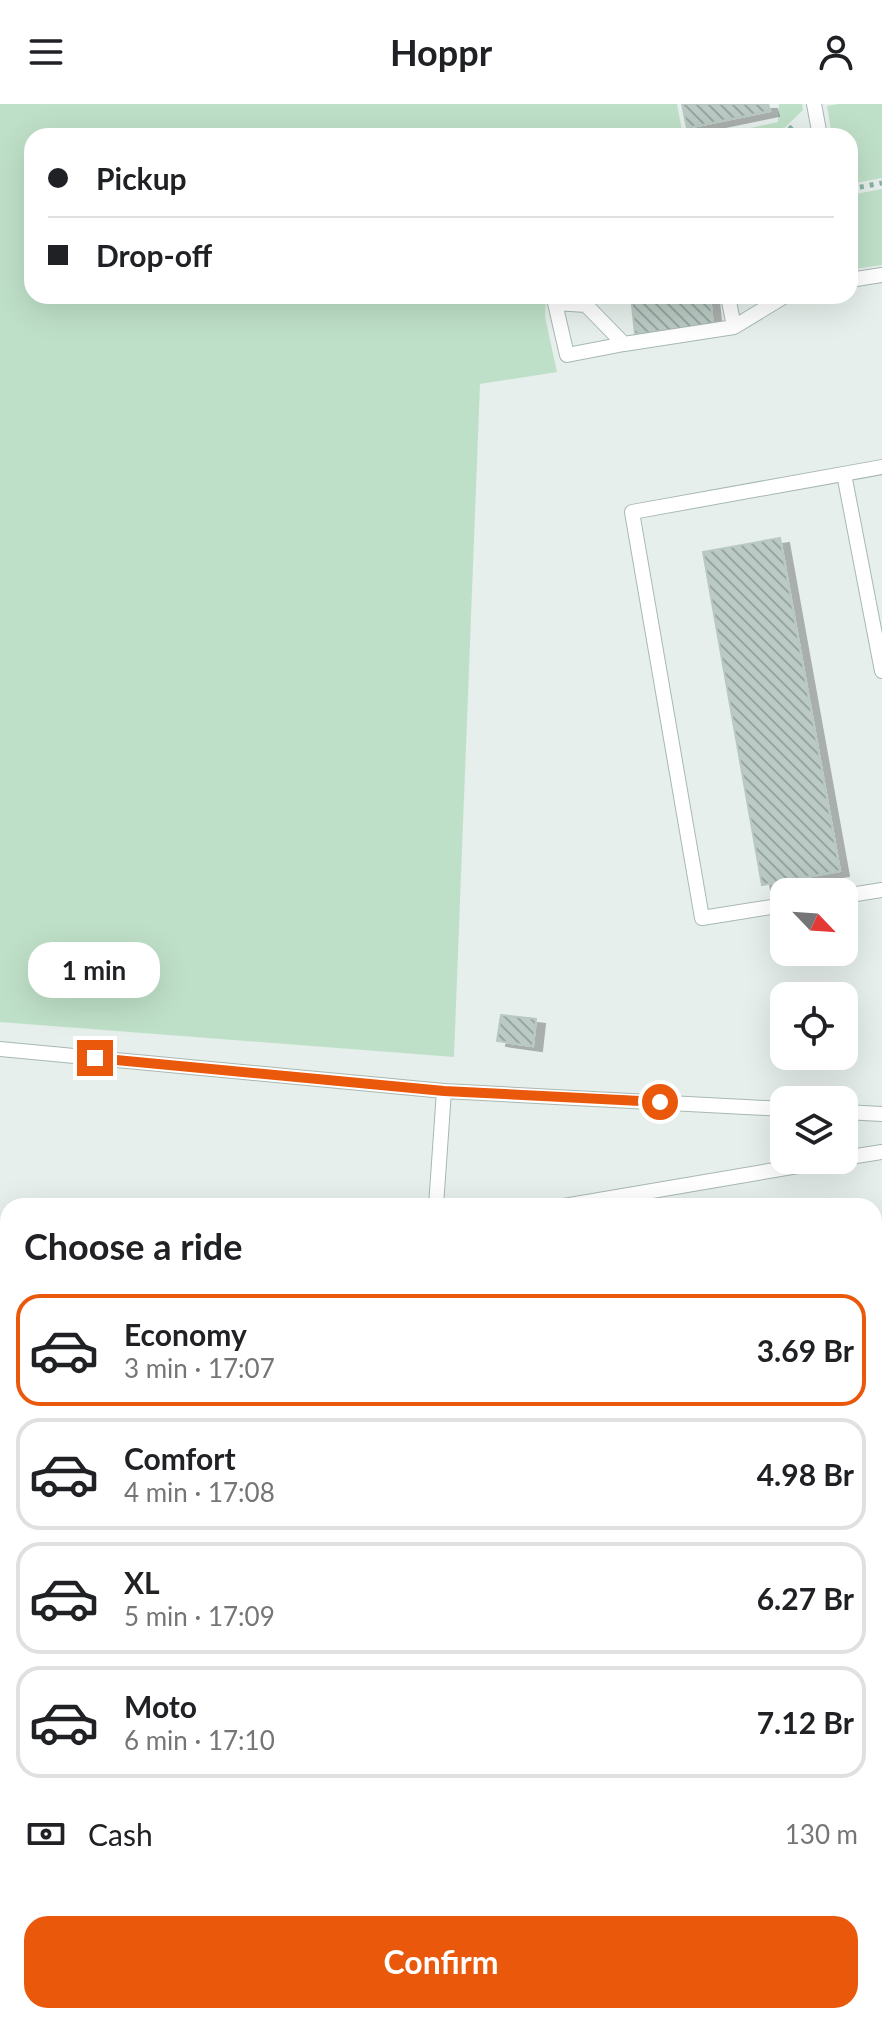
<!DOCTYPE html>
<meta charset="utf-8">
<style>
:root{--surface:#fff;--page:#f2f2f2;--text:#202124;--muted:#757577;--line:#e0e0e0;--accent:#ea580c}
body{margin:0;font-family:Lato,sans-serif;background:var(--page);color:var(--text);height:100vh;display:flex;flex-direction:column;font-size:30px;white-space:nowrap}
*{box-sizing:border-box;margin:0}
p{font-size:26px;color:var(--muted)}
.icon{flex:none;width:44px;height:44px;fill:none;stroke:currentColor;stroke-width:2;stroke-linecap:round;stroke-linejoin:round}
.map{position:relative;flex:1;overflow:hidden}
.side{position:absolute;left:0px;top:1094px;width:882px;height:826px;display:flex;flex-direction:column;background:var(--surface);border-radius:24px 24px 0 0;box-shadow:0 8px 32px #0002}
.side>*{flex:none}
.banner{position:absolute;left:24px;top:24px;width:834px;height:176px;border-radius:24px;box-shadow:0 8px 32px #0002;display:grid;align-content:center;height:176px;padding:0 24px;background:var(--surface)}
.needle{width:52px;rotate:115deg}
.tools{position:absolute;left:770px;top:774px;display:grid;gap:16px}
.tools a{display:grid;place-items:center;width:88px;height:88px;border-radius:16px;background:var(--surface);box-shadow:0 8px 32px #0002;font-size:40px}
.end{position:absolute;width:36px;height:36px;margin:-18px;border:10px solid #ea580c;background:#fff;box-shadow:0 0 0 4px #fff}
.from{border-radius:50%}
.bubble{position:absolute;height:56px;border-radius:24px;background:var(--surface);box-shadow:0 8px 32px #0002;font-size:26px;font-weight:700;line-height:56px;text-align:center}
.banner b{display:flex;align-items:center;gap:28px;height:76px;font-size:30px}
.banner b+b{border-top:2px solid var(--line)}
.banner i{width:20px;height:20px;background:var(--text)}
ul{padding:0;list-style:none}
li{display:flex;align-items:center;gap:24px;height:112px;margin:0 16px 12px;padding:0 8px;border:4px solid var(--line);border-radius:24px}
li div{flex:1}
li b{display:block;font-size:30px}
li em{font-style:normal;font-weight:700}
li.on{border-color:var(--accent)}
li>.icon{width:72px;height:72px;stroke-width:1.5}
h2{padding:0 24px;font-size:36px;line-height:96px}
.pay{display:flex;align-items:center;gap:20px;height:88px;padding:0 24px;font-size:30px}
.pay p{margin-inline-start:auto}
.action{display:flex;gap:16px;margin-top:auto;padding:16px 24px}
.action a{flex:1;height:92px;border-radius:24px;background:var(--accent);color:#fff;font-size:32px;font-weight:700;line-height:92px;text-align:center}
header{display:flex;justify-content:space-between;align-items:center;height:104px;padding:0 24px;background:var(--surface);font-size:36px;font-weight:700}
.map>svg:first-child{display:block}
.green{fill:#bfe0c8}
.building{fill:url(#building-back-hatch);stroke:#b8c9c2;stroke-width:2;filter:url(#shadow)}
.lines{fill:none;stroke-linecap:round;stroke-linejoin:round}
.service-casing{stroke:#a8b8b2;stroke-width:16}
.path{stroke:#86b3a5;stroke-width:5;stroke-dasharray:4 6;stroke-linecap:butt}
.service{stroke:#fff;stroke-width:14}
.route{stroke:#ea580c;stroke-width:10}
</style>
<header><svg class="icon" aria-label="menu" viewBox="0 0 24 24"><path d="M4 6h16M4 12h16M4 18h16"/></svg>Hoppr<svg class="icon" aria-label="person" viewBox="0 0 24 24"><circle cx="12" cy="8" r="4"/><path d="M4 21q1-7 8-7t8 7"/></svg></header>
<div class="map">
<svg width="882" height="1919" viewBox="0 0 882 1919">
<defs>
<pattern id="building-back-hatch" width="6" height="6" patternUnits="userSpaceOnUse" patternTransform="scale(2)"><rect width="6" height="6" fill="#bbcac4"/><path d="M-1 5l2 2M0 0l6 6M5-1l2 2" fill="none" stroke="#98a6a0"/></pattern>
<filter id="shadow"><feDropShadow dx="9" dy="5" stdDeviation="0" flood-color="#0004"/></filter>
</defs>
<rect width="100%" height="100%" fill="#e6efeb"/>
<path class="green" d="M 0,0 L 677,0 L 683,32 L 32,32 L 32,192 L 546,192 L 545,213 L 557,268 L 480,280 L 454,953 L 0,918 Z
M 779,0 L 802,0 L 803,6 L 776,32 L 715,32 L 778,18 Z
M 838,0 L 882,0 L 882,74 L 850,80 L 850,32 L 832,32 L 827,2 Z
M 882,85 L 882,161 L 854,165 L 850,139 L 850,91 Z"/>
<path class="building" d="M 682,0 L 768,0 L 770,7 L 687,24 Z
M 631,192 L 710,192 L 713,222 L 635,230 Z
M 780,434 L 840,767 L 762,781 L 703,448 Z
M 501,911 L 536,915 L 533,942 L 497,937 Z
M 874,1559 L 882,1607 L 874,1608 Z
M 882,1742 L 882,1828 L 874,1830 L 874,1744 Z
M 393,1912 L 501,1912 L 464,1919 L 394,1919 Z
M 536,1912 L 576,1912 L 577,1919 L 537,1919 Z"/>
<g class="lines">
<g class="service-casing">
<path id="service" d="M 814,0 L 820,32
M 850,176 L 882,171
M 728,192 L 734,223
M 624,240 L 586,201 L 555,199 L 567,251 L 624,240 L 734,223 L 785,192
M 844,370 L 882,567
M 844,792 L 882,786
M 784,801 L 702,814 L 632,408 L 882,363
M 0,945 L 444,987
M 844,1008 L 882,1010
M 844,1054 L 882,1048
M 436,1102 L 444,987 L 784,1005
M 564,1102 L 833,1056
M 874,1173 L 882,1172
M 0,1206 L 8,1205
M 874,1333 L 882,1374
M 0,1701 L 8,1745
M 874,1704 L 882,1703
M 0,1794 L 8,1792
M 874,1891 L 882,1889
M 348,1912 L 349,1919
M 854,1912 L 854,1919
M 748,1919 L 778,1912"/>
</g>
<path class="path" d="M 782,32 L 796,19
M 850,85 L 882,79"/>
<use href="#service" class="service"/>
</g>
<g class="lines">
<path class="route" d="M 95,954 L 444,987 L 660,998"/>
</g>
</svg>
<div class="tools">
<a><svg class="needle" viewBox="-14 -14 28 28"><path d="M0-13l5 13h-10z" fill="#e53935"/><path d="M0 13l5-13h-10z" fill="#757577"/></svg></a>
<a><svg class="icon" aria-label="locate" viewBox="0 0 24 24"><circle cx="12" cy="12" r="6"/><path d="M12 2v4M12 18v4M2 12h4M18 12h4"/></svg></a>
<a><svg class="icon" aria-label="layers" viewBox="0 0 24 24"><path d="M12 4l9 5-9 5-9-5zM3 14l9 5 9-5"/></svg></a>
</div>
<i class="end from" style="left:660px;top:998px"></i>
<i class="end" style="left:95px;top:954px"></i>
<div class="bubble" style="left:28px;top:838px;width:132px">1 min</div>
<div class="banner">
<b><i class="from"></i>Pickup</b>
<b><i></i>Drop-off</b>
</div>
<section class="side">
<h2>Choose a ride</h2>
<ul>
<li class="on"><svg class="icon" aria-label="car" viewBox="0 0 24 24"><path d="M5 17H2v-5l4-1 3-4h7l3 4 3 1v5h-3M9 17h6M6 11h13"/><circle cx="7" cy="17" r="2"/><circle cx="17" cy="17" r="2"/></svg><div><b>Economy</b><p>3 min · 17:07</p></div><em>3.69 Br</em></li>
<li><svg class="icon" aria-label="car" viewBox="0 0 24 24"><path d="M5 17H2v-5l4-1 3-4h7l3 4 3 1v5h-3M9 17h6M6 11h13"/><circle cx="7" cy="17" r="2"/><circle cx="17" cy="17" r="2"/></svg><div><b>Comfort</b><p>4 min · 17:08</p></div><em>4.98 Br</em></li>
<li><svg class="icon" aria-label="car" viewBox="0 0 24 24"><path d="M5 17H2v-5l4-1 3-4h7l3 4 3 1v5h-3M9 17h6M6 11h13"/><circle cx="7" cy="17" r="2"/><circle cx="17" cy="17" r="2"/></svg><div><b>XL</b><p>5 min · 17:09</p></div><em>6.27 Br</em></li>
<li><svg class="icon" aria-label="car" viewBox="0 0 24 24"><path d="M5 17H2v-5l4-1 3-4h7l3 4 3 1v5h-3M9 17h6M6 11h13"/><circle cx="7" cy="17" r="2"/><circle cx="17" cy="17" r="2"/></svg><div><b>Moto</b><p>6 min · 17:10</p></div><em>7.12 Br</em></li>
</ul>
<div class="pay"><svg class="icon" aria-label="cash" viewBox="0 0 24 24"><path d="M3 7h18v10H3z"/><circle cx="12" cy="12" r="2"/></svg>Cash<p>130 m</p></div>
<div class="action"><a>Confirm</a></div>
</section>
</div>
